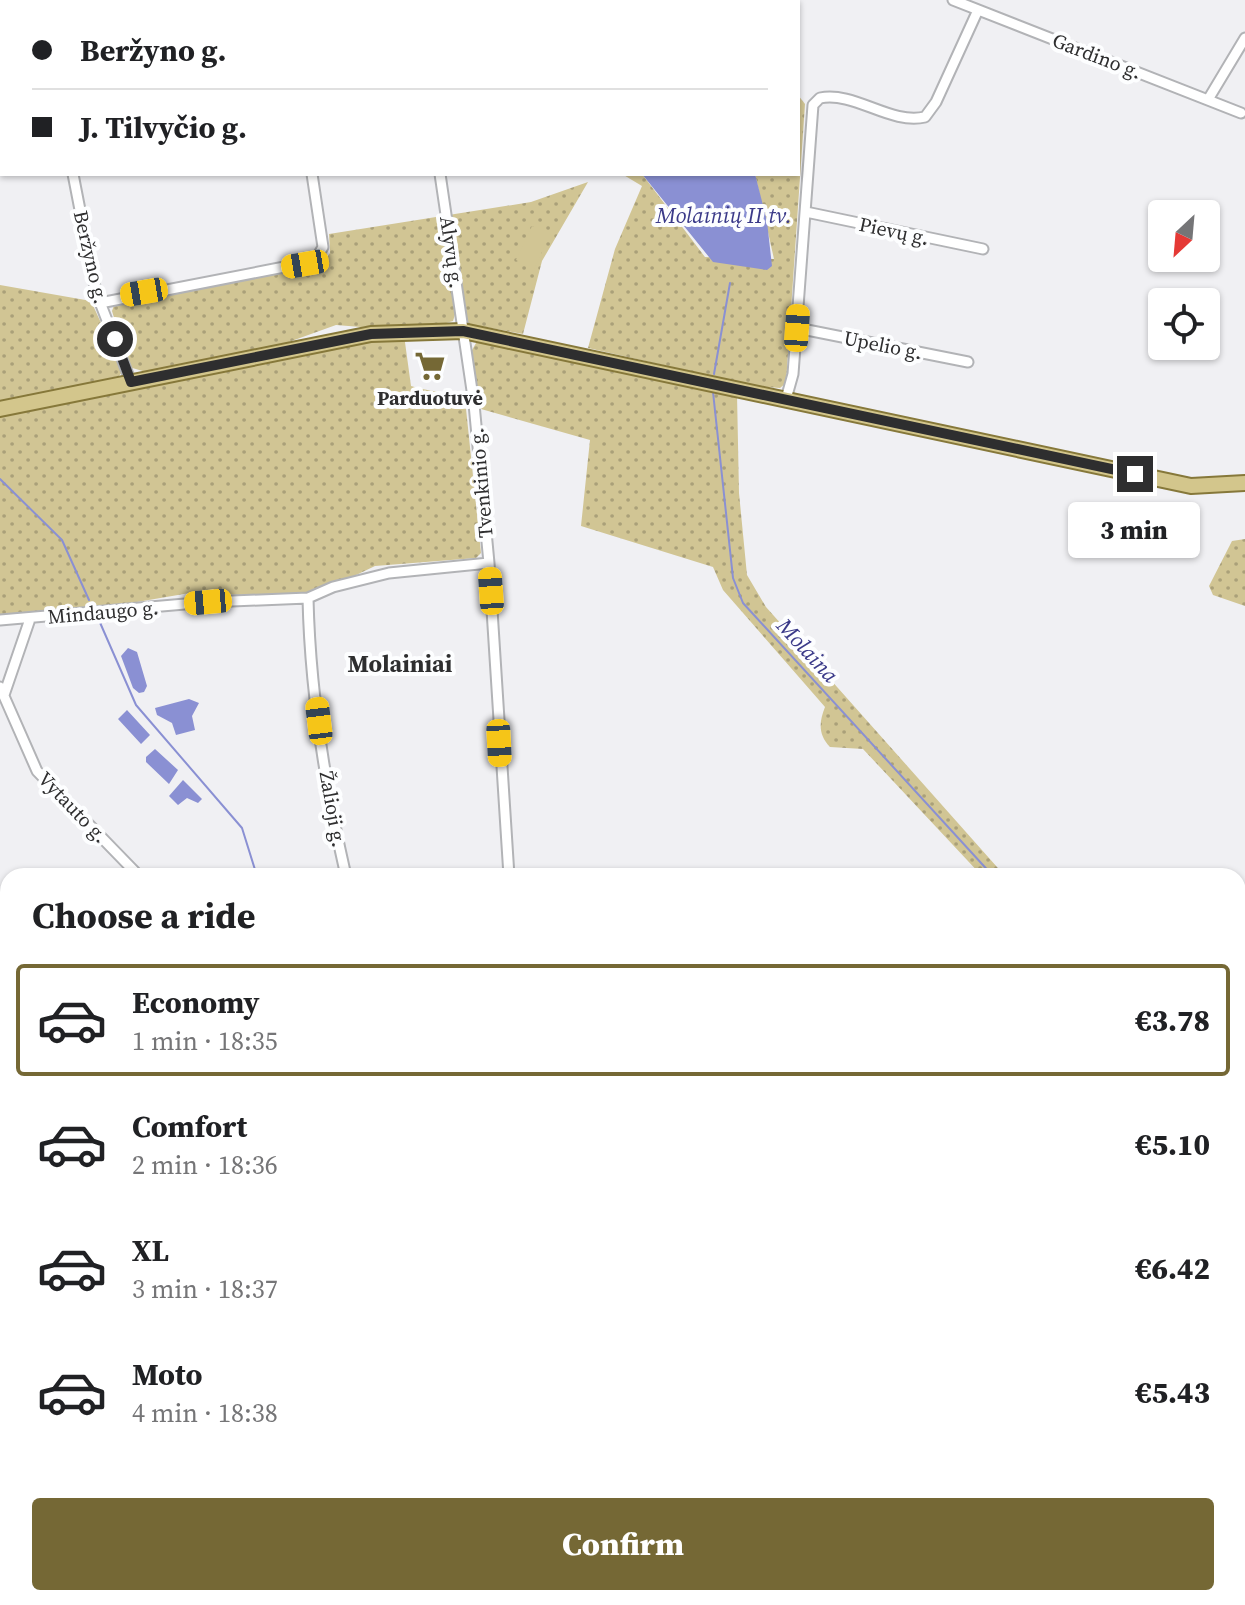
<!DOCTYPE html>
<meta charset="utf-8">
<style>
:root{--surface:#fff;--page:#f2f2f2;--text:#202124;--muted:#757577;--line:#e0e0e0;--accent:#756835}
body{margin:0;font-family:"Source Serif 4",serif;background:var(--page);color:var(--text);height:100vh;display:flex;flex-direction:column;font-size:30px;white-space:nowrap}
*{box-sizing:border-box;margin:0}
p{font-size:26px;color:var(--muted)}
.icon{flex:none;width:44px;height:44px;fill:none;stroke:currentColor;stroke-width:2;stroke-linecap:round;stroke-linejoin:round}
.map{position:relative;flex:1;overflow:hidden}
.drawer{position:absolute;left:0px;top:868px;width:1246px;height:738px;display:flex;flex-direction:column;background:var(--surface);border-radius:24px 24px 0 0;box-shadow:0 2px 6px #0004}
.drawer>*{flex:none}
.banner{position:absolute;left:0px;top:0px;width:800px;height:176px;box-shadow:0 2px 6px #0004;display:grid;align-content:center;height:176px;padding:0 32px;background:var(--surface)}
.needle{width:52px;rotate:206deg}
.buttons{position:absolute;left:1148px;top:200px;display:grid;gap:16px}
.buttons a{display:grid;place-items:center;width:72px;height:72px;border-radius:8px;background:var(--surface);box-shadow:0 2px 6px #0004;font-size:40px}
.end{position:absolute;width:36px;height:36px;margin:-18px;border:10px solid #2e2e2f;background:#fff;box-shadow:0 0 0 4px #fff}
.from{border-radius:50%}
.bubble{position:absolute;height:56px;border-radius:8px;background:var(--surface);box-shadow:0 2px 6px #0004;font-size:26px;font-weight:800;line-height:56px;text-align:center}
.car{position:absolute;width:24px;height:48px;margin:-24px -12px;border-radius:10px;box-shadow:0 0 6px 2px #0007;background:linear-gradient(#f5c518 24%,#345 0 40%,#f5c518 0 76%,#345 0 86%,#f5c518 0)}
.banner b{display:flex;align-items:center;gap:28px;height:76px;font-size:30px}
.banner b+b{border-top:2px solid var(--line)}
.banner i{width:20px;height:20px;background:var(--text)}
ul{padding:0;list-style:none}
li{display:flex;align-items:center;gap:24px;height:112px;margin:0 16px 12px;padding:0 16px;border:4px solid transparent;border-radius:8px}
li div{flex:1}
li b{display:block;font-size:30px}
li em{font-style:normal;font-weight:800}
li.current{border-color:var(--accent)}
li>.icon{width:72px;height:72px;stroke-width:1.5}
h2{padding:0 32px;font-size:36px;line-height:96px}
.button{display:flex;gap:16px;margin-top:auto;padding:16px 32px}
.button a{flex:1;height:92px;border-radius:8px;background:var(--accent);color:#fff;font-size:32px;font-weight:800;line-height:92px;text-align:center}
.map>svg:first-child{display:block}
.grass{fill:url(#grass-dots)}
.pitch{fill:#d1c594}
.water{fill:#8a90d3}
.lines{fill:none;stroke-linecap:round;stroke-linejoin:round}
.stream{stroke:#8a90d3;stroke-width:2}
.minor-casing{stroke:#b2b3b6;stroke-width:13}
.primary-casing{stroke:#86783a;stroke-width:18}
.minor{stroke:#fff;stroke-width:9}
.primary{stroke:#d3c68c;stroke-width:14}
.route{stroke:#2e2e2f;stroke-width:10}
.labels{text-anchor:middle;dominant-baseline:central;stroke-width:8;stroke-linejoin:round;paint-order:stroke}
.street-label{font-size:20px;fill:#2e2e2f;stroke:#fdfeff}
.poi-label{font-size:20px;font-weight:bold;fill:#2e2e2f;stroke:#fdfeff}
.water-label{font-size:22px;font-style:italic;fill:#3b3a89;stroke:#fdfeff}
.quarter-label{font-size:24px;font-weight:bold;fill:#2e2e2f;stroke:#fdfeff}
</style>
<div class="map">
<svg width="1245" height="1605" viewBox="0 0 1245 1605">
<defs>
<pattern id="grass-dots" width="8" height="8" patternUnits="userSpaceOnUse" patternTransform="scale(2)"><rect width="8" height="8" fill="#d1c594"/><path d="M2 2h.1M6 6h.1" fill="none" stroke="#aaa079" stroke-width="1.8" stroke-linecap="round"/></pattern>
</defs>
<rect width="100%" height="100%" fill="#f0f0f3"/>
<path class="grass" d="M 798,95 L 805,104 L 786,383 L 780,388 L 756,386 L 588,348 L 615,249 L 642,186 L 622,174 L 642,174 L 705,257 L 774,259 L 755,174 L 798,174 Z
M 588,182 L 542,261 L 523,334 L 469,324 L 457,308 L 453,321 L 446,323 L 361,327 L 336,325 L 286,343 L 146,372 L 129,367 L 112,311 L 114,305 L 321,266 L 330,253 L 329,234 L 531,202 Z
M 0,285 L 91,301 L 123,371 L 119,376 L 0,403 Z
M 404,335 L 411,386 C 430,392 447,391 465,399 L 481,553 L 476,558 L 375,566 L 308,598 L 220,594 L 213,589 L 102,608 L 0,615 L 0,415 Z
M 485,341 L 737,394 L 739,493 L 747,575 L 766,607 L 1005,876 L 982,876 L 863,749 L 830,747 C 818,735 819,722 825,707 L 723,590 L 713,567 L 581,526 L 590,440 L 481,409 L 471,352 L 476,343 Z
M 1245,539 L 1245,606 L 1213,595 L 1209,586 L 1232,541 Z
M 1238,1146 L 1245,1188 L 1245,1605 L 1119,1605 L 1121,1598 L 1238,1598 Z
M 8,1310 L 8,1598 L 228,1598 L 219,1605 L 0,1605 L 0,1317 Z"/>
<path class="pitch" d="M 532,226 L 550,235 L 534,269 L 516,260 Z"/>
<path class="water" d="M 642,174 L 755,174 L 767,221 L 772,266 L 767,270 L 713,262 Z
M 128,648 L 137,652 L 147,686 L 144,692 L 139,693 L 133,688 L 121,656 Z
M 189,699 L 199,703 L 192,716 L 195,730 L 176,735 L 172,723 L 157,715 L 155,708 Z
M 127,710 L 150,735 L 141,744 L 118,719 Z
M 155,749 L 178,770 L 169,784 L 146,762 L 146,757 Z
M 183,780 L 202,799 L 198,803 L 187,798 L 178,805 L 169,796 Z
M 450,1598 L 716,1598 L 725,1601 L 755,1598 L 753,1605 L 451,1605 Z"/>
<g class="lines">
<path class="stream" d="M 714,374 L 730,283
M 713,392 L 733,578 L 743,603 L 993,876
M 0,479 L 62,540 L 89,600
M 98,618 L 136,705 L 242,828 L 257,876
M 1238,1205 L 1245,1200
M 1132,1605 L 1133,1598"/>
<g class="minor-casing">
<path id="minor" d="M 41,0 L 42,2
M 283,0 L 284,2
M 410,0 L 411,2
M 953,0 L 1241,113
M 1209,98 L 1245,38
M 73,174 L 96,292 L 131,382
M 440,174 L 474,404 L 489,563 L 509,876
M 806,212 L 983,249
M 100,303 L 315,261 L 323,247 L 312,174
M 797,328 L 968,362
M 786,399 L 793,374 L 813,105 L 820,98 C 855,91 890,125 925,117 L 936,102 L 978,10
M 308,598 C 310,691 325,785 346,876
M 0,620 L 208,602 L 308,598 L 333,587 L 389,573 L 489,563
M 0,687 L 37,771 L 139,876
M 4,695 L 30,619
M 0,1124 L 8,1129
M 0,1315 L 8,1308
M 413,1598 L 414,1605"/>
</g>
<g class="primary-casing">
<path id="primary" d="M 0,409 L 371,334 L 463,331 L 1191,486 L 1245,483"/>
</g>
<use href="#minor" class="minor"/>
<use href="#primary" class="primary"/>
</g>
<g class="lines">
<path class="route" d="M 115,339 L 131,382 L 371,334 L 463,331 L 1135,474"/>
</g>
<defs>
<g id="supermarket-bare" transform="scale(2.4)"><path d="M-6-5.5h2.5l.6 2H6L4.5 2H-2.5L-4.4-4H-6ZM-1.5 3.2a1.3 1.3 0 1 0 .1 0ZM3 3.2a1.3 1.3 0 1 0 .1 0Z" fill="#756835" stroke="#fdfeff" stroke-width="2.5" paint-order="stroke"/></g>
</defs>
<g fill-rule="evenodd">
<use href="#supermarket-bare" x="430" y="366"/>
</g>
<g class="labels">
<g class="street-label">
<text transform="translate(1097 56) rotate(21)">Gardino g.</text>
<text transform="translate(894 231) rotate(12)">Pievų g.</text>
<text transform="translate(452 252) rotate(82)">Alyvų g.</text>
<text transform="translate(91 257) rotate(77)">Beržyno g.</text>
<text transform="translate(883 345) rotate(11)">Upelio g.</text>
<text transform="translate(481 483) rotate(-95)">Tvenkinio g.</text>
<text transform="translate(103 612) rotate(-5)">Mindaugo g.</text>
<text transform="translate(73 807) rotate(46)">Vytauto g.</text>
<text transform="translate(333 809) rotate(80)">Žalioji g.</text>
</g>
<g class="poi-label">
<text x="430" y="398">Parduotuvė</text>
</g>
<g class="water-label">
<text x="724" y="215">Molainių II tv.</text>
<text transform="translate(808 650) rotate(47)">Molaina</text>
</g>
<g class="quarter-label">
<text x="400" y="663">Molainiai</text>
</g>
</g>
</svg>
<div class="buttons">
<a><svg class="needle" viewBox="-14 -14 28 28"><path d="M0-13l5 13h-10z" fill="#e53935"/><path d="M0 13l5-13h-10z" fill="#757577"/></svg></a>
<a><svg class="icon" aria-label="locate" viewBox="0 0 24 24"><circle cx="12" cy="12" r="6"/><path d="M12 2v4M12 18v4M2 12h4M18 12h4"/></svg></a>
</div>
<i class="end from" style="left:115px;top:339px"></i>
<i class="end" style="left:1135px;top:474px"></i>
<div class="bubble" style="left:1068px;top:502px;width:132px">3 min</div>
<i class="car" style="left:305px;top:264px;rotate:260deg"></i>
<i class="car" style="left:144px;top:292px;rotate:260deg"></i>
<i class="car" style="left:797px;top:328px;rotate:4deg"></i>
<i class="car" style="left:491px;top:591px;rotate:356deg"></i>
<i class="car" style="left:208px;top:602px;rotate:265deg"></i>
<i class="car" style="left:319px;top:721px;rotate:353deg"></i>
<i class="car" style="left:499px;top:743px;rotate:177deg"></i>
<div class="banner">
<b><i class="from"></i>Beržyno g.</b>
<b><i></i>J. Tilvyčio g.</b>
</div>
<section class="drawer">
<h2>Choose a ride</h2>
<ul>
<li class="current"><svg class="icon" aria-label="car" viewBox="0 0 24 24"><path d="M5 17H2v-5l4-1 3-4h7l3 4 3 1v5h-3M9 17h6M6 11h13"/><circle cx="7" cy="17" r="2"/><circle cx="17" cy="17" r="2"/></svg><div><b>Economy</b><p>1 min · 18:35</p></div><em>€3.78</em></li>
<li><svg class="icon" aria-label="car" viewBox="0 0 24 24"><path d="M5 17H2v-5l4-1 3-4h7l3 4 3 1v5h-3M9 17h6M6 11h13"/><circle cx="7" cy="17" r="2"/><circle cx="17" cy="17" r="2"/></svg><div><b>Comfort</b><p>2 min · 18:36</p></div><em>€5.10</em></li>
<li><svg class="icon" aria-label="car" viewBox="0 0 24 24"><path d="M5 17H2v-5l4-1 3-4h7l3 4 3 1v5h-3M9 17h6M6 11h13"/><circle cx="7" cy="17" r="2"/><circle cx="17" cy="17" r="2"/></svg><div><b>XL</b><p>3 min · 18:37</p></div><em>€6.42</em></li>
<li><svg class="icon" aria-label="car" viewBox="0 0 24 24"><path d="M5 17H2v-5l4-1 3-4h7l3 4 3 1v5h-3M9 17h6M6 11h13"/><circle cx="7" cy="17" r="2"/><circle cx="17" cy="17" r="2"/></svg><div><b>Moto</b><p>4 min · 18:38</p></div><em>€5.43</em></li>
</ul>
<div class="button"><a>Confirm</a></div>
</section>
</div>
